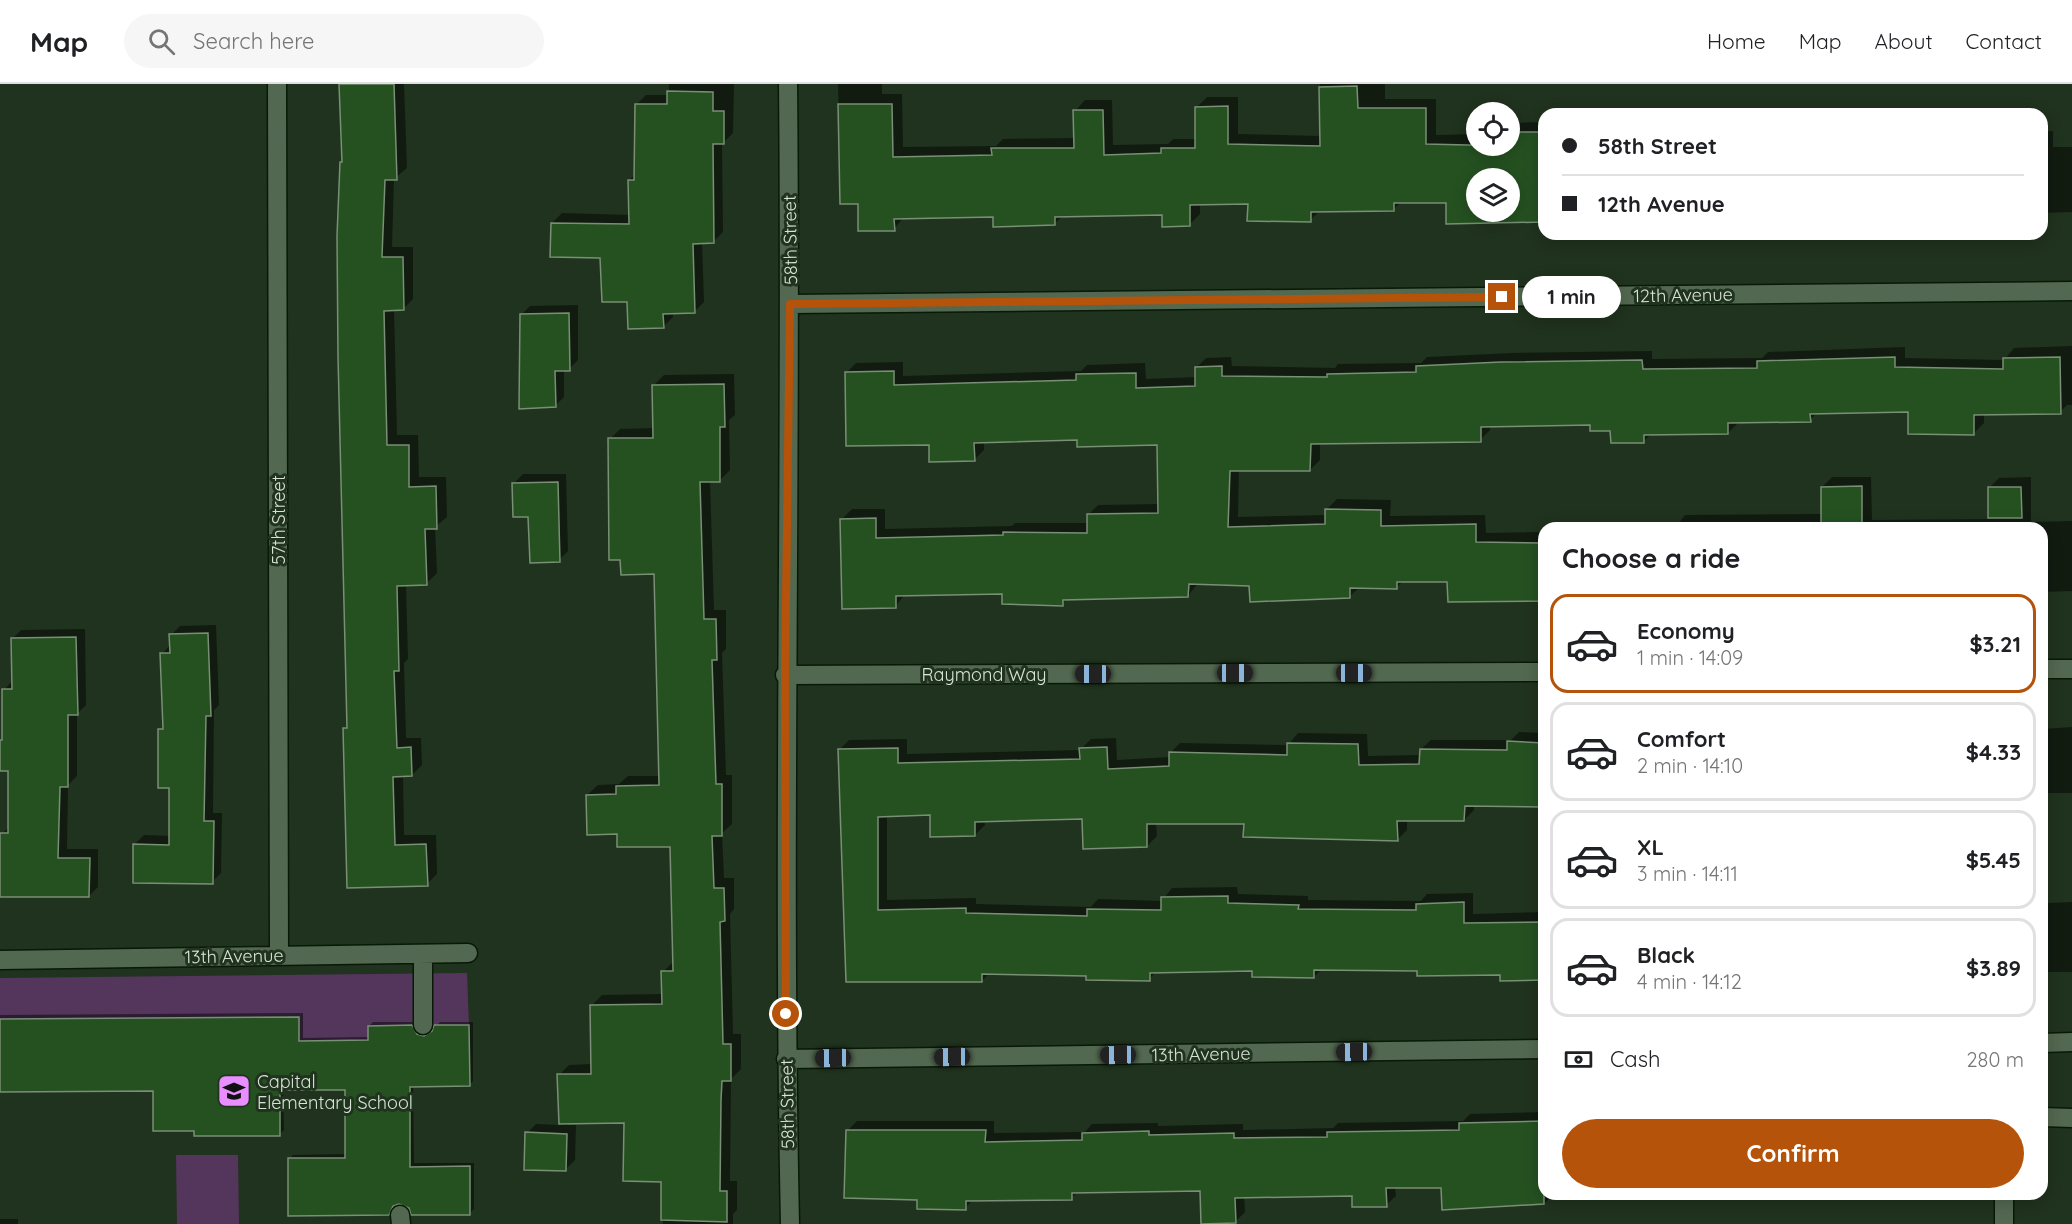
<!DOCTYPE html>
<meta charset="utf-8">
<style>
:root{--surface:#fff;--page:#f6f6f6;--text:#202124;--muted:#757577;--line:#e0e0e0;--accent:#b45309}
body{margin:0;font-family:Quicksand,sans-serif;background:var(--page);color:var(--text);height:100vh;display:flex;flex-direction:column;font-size:22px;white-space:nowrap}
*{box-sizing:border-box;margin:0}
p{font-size:20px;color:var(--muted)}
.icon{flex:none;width:33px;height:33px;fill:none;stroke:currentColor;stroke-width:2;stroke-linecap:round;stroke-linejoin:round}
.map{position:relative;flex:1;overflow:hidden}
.side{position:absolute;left:1538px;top:438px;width:510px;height:678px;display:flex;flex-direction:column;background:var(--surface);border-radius:18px;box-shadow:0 3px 15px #0003}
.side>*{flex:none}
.top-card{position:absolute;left:1538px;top:24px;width:510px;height:132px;border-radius:18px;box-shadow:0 3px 15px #0003;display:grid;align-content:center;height:132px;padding:0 24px;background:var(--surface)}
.controls{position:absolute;left:1466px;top:18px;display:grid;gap:12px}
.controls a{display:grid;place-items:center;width:54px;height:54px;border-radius:50%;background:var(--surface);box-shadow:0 3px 15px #0003;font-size:30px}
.end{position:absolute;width:27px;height:27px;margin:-14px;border:8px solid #b45309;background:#fff;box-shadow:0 0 0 3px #fff}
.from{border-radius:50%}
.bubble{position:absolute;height:42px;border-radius:21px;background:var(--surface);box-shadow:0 3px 15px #0003;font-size:20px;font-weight:700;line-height:42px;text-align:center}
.car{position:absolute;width:18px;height:36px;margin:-18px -9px;border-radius:8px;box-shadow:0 0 4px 2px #0007;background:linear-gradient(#222 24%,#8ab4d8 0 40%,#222 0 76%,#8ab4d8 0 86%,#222 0)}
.top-card b{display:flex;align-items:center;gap:21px;height:57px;font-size:22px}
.top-card b+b{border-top:2px solid var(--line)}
.top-card i{width:15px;height:15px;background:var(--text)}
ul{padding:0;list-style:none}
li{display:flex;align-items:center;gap:18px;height:99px;margin:0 12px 9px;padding:0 12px;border:3px solid var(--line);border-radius:18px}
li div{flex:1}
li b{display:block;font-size:22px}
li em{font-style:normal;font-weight:700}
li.selected{border-color:var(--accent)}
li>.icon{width:54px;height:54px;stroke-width:1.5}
h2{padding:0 24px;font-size:27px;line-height:72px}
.pay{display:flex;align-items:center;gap:15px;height:66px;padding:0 24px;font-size:22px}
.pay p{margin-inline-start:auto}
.button{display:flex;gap:12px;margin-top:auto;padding:12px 24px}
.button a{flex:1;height:69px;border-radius:36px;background:var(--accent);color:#fff;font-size:24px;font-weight:700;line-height:69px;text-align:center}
header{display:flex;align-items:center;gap:36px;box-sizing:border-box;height:84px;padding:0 30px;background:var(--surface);border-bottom:2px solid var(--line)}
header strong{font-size:28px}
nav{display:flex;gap:33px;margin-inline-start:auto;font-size:21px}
.search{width:420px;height:54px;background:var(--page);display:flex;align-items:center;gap:15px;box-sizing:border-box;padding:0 21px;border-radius:33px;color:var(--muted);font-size:22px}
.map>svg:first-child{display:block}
.green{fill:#54355c}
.shadow{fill:#0007;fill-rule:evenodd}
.building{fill:#255121;stroke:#798f76;stroke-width:1.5;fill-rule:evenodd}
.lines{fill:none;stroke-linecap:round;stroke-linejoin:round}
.minor-casing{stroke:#081a07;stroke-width:21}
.minor{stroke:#536850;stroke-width:18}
.route{stroke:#b45309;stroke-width:8}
.labels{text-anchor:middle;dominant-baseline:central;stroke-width:6;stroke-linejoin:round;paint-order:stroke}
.street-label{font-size:18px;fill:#d7e3d5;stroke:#20331e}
.poi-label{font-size:18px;fill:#d7e3d5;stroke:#20331e;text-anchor:start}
</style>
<header>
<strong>Map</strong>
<div class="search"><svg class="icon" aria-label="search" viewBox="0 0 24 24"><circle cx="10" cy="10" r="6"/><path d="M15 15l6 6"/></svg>Search here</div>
<nav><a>Home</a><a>Map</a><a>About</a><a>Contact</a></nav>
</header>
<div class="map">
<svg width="2072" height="1140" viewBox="0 0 2072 1140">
<rect width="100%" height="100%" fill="#20331e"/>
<path class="green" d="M 467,889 L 469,941 L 368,942 L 368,957 L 299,957 L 299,933 L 0,935 L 0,894 Z
M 176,1071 L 238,1071 L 239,1140 L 177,1140 Z"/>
<path class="shadow" d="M 341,0 L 404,0 L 407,84 L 394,95 L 392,163 L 413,163 L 413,215 L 403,225 L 394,225 L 397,351 L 418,351 L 419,393 L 446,393 L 447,433 L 435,443 L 437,489 L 426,500 L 406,500 L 408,575 L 404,579 L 406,654 L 421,654 L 422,681 L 412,691 L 403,691 L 404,751 L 436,751 L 437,790 L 427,800 L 348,802 L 345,645 L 348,641 Z
M 669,0 L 734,0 L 733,49 L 722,60 L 723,148 L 713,158 L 702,158 L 704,218 L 694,228 L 673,228 L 673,233 L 663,243 L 629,216 L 602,172 L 552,139 L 562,129 L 630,131 L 629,96 L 636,90 L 636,21 L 646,11 L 669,11 Z
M 838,0 L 882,0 L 882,10 L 902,10 L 903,63 L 996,62 L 1003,55 L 1075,54 L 1075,27 L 1085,16 L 1112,16 L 1113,61 L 1168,60 L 1173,55 L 1197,55 L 1197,23 L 1207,13 L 1238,13 L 1238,50 L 1322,52 L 1320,0 L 1385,0 L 1385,15 L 1436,15 L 1436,51 L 1476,50 L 1476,62 L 1509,62 L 1509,39 L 1544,38 L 1544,138 L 1448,138 L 1447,117 L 1401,118 L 1394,125 L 1321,126 L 1310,136 L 1249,118 L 1200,119 L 1200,130 L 1190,140 L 1163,129 L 1063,132 L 1054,140 L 994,132 L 904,133 L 894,145 L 859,118 L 841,119 ZM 1476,94 L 1509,94 L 1509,128 L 1476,128 Z
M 1748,24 L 1790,24 L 1790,30 L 1742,30 Z
M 2053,47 L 2053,63 L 2072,63 L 2072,128 L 2042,129 L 2042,48 Z
M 578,221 L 578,276 L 569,285 L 564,285 L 564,313 L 555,322 L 521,231 L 530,222 Z
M 2072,262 L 2072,321 L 2067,321 L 2060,328 L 1984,329 L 1984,339 L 1974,349 L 1910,326 L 1818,328 L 1810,336 L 1738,339 L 1728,349 L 1651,350 L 1644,357 L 1592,340 L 1490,342 L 1490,346 L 1480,356 L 1320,358 L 1320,376 L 1310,386 L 1239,385 L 1238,433 L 1327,431 L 1327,425 L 1337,415 L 1391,416 L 1390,432 L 1485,431 L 1486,449 L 1544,448 L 1544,516 L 1449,496 L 1403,497 L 1396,504 L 1360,503 L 1349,513 L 1251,501 L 1198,499 L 1188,512 L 1068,514 L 1062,520 L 1004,509 L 905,510 L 895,523 L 842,435 L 852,425 L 885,425 L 885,445 L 1012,442 L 1015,439 L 1089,439 L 1088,431 L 1098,421 L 1160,420 L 1158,360 L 1079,355 L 984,357 L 984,366 L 974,376 L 930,359 L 846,289 L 856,279 L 903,278 L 903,292 L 1081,287 L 1087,281 L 1145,279 L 1146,295 L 1196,293 L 1196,284 L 1206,274 L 1231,273 L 1232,282 L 1335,284 L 1338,280 L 1421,279 L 1427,273 L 1512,269 L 1652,267 L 1652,275 L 1762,274 L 1768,268 L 1905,263 L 1905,274 L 2004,276 L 2014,264 Z
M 734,290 L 735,331 L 729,336 L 730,386 L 720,396 L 710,396 L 714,526 L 726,526 L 726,565 L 722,569 L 726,691 L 732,691 L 732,740 L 722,749 L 724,794 L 734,794 L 734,825 L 730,830 L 733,950 L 741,950 L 741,985 L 731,995 L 730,1097 L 737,1097 L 737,1126 L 733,1130 L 733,1140 L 663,1140 L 663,1096 L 625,1037 L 568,1038 L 568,1041 L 576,1041 L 575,1076 L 566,1085 L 527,1049 L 536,1040 L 560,1041 L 559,991 L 569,981 L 592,980 L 591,922 L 602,911 L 663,910 L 663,888 L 674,877 L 672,761 L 618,749 L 587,711 L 598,701 L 619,700 L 628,692 L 661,692 L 656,489 L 610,355 L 620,345 L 654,344 L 654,301 L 664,291 Z
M 523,390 L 566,390 L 568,467 L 559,476 L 530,431 L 514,399 Z
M 1832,393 L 1871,393 L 1872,436 L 1990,435 L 1989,404 L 1999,394 L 2031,393 L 2031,438 L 2072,437 L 2072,507 L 2042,508 L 2042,444 L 1675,444 L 1685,431 L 1823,430 L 1822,403 Z
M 216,541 L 219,621 L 214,626 L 213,729 L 222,729 L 221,789 L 212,798 L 135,760 L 144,751 L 170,752 L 170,702 L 160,646 L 165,641 L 162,570 L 171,560 L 171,551 L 180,542 Z
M 85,545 L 86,621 L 77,630 L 77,692 L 68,701 L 67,765 L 98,765 L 98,803 L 89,812 L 2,750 L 10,742 L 10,685 L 0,657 L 4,653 L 4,606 L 13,596 L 12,555 L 21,546 Z
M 2072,643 L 2072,709 L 2042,709 L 2042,645 Z
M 1519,648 L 1544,649 L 1544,722 L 1474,720 L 1474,726 L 1464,736 L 1407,735 L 1407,746 L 1397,756 L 1245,738 L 1156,739 L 1157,752 L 1147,762 L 1084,734 L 984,736 L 985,741 L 975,751 L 932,730 L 887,731 L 887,816 L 976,814 L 976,820 L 1091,823 L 1098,815 L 1162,817 L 1172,804 L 1237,803 L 1238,810 L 1308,812 L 1308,816 L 1421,817 L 1427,810 L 1473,809 L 1473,830 L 1544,828 L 1544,894 L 1501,889 L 1322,885 L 1314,893 L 1254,886 L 1157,887 L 1149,895 L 990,888 L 982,897 L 847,897 L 839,666 L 849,656 L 907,655 L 907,670 L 1080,666 L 1091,655 L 1116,654 L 1117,676 L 1170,673 L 1170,669 L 1180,659 L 1288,661 L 1298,649 L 1367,650 L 1368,672 L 1421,671 L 1421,665 L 1431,656 L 1511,656 Z
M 2042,810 L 2048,810 L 2048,819 L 2072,818 L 2072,888 L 2042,888 Z
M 303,929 L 303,954 L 370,953 L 369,942 L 373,938 L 416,938 L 421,947 L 429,949 L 440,938 L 473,938 L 473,997 L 469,1001 L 413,1001 L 414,1079 L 474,1079 L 474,1125 L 470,1129 L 410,1123 L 399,1118 L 388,1130 L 289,1075 L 293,1071 L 347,1070 L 346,1004 L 283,1004 L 284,1046 L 280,1050 L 195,1046 L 155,1006 L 0,1007 L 0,931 Z
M 1544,1028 L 1544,1110 L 1554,1110 L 1545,1119 L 1443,1125 L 1443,1103 L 1395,1103 L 1396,1112 L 1386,1121 L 1353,1110 L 1244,1112 L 1245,1128 L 1235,1138 L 1202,1105 L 1078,1108 L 1071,1114 L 974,1115 L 965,1124 L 918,1114 L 847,1047 L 857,1037 L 994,1037 L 994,1049 L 1085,1048 L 1092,1040 L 1158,1039 L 1158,1042 L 1243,1040 L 1243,1046 L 1333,1044 L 1338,1039 L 1463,1037 L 1470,1030 Z
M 1672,1110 L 1706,1110 L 1703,1113 L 1673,1114 Z
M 1778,1110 L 1814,1110 L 1809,1115 L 1778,1114 Z
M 0,1135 L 18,1135 L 18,1140 L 0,1140 Z"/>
<path class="building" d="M 339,0 L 394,0 L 397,96 L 385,96 L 382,173 L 403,173 L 404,226 L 384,227 L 387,361 L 409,361 L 409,403 L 436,402 L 437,445 L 425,445 L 427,501 L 397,502 L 399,587 L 394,587 L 397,664 L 411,663 L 412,692 L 393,693 L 395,761 L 426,760 L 428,802 L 347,804 L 343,644 L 347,644 L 338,273 L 337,152 L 340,78 L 342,78 Z
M 1357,2 L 1358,24 L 1426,24 L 1426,60 L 1509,62 L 1509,48 L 1539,48 L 1540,71 L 1544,70 L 1544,138 L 1446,140 L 1446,119 L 1394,119 L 1394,127 L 1311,128 L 1311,138 L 1247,137 L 1248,120 L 1190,121 L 1190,142 L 1162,143 L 1162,131 L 1055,133 L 1055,141 L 993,143 L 993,133 L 894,135 L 895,147 L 858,147 L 858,120 L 840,120 L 838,20 L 892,20 L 893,73 L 992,71 L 991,64 L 1074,64 L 1073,26 L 1103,26 L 1104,71 L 1161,69 L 1161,64 L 1195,64 L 1195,23 L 1228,22 L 1228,60 L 1320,62 L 1319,3 ZM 1476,94 L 1509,94 L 1509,128 L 1476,128 Z
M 667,7 L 713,8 L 713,27 L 724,27 L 724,60 L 713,60 L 714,159 L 693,160 L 695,229 L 663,230 L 664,244 L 628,245 L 627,218 L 602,218 L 600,174 L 550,173 L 551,139 L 629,140 L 628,96 L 634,96 L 635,20 L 667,20 Z
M 569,229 L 570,287 L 555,287 L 556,323 L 519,325 L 520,230 Z
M 1895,273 L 1895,283 L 2003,285 L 2003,274 L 2060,273 L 2061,330 L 1974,331 L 1974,351 L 1908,350 L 1908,328 L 1810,330 L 1811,338 L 1728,339 L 1728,350 L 1644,351 L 1644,359 L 1611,359 L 1610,347 L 1590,347 L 1590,341 L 1481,343 L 1481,358 L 1311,360 L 1310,387 L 1230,387 L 1228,443 L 1325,440 L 1325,425 L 1381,426 L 1381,442 L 1476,440 L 1476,458 L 1544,459 L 1544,517 L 1448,518 L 1447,498 L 1397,498 L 1397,505 L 1350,504 L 1350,514 L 1250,518 L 1249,502 L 1189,500 L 1188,513 L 1063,516 L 1063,522 L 1002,520 L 1002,510 L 896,512 L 896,524 L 842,525 L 840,435 L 876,434 L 876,454 L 1003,451 L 1003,448 L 1087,449 L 1087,430 L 1158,429 L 1157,361 L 1077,363 L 1077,356 L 974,359 L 975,377 L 929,378 L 929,361 L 846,362 L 845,288 L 894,287 L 894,301 L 1076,296 L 1076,290 L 1136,289 L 1136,304 L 1195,302 L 1195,283 L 1222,282 L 1222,292 L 1327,293 L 1327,290 L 1416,288 L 1416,282 L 1501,278 L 1642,276 L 1643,285 L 1757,284 L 1757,277 Z
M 724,300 L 725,343 L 720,343 L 720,398 L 700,398 L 704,535 L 716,535 L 717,576 L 712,576 L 716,700 L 722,700 L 722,752 L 712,752 L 714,804 L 724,804 L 725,837 L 720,838 L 723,960 L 731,960 L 731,997 L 722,997 L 721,1016 L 720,1107 L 727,1107 L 727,1138 L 661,1136 L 661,1098 L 623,1097 L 624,1039 L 559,1040 L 557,990 L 591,990 L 590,921 L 662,920 L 661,887 L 673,887 L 670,763 L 617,763 L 617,750 L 587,751 L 586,711 L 616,710 L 616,702 L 659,701 L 654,490 L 621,491 L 620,476 L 609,476 L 608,354 L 653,354 L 652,301 Z
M 558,398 L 560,478 L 530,479 L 528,433 L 513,433 L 512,399 Z
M 1862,402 L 1862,440 L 1821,441 L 1821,403 Z
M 1988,403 L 2021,403 L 2022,434 L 1988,434 Z
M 208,549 L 211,632 L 206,632 L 204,737 L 214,737 L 213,800 L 133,799 L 133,760 L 169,761 L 169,704 L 158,704 L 158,645 L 163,645 L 160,569 L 170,569 L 169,550 Z
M 76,553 L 78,631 L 68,631 L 68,703 L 60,703 L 58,774 L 90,774 L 89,813 L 0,813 L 0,749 L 8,749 L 8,687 L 0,687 L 0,656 L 2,656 L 2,605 L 12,605 L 11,554 Z
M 1507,657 L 1544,659 L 1544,723 L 1465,722 L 1464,737 L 1397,737 L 1398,757 L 1243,753 L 1244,740 L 1147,740 L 1147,763 L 1083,765 L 1082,735 L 975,738 L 975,752 L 930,753 L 930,731 L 878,733 L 878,826 L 966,824 L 966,829 L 1087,832 L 1087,825 L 1161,826 L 1161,813 L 1228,812 L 1228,819 L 1299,821 L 1298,825 L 1416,826 L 1416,820 L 1464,818 L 1464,839 L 1544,838 L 1544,896 L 1500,897 L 1500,891 L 1417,892 L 1417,887 L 1314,886 L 1314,894 L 1252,893 L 1252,887 L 1150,889 L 1150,897 L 1086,896 L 1086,892 L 982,890 L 982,898 L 846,898 L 838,665 L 898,664 L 898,679 L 1080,675 L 1079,664 L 1107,663 L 1108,685 L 1169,682 L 1169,668 L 1287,671 L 1287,659 L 1358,660 L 1359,681 L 1419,680 L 1420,665 L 1507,666 Z
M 299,933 L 299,957 L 368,956 L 368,942 L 412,941 L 417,950 L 424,952 L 432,947 L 434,941 L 469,941 L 470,1002 L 410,1003 L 410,1083 L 470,1082 L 470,1131 L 411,1131 L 409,1124 L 399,1120 L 393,1122 L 389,1131 L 288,1132 L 288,1074 L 345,1074 L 345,1006 L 280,1006 L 280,1052 L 194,1052 L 194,1047 L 153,1047 L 153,1007 L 0,1008 L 0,935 Z
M 1544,1037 L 1544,1120 L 1442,1126 L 1441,1104 L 1386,1104 L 1387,1123 L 1352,1123 L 1352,1112 L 1235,1114 L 1236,1139 L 1201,1140 L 1200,1107 L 1072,1109 L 1072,1116 L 966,1117 L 966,1126 L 917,1125 L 917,1116 L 844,1114 L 846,1046 L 986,1046 L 985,1058 L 1082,1056 L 1082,1049 L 1149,1047 L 1149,1051 L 1234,1049 L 1234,1054 L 1327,1053 L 1327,1048 L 1459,1046 L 1459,1039 Z
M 525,1048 L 567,1050 L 566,1087 L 524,1086 Z"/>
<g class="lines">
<g class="minor-casing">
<path id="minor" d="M 277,0 L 279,872
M 788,0 C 792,380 782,760 790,1140
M 791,220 L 2072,207
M 2042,585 L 2072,585
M 785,591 L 1544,588
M 423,870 L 423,941
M 0,876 L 468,869
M 2042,959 L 2072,958
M 786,975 L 1544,965
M 2042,1033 L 2072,1034
M 2004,1110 L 2004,1140
M 400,1131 L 401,1140"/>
</g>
<use href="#minor" class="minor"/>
</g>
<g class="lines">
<path class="route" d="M 786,930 L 785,591 L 790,220 L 1502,213"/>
</g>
<defs>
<g id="school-square" transform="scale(1.725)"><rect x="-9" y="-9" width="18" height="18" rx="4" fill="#e88eff" stroke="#20331e"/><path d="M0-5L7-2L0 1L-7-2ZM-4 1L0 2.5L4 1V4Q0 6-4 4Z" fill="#111"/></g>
</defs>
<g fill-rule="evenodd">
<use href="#school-square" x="234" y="1007"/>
</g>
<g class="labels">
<g class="street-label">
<text transform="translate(790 156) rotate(-91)">58th Street</text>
<text transform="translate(1683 211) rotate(-1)">12th Avenue</text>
<text transform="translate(278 436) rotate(-90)">57th Street</text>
<text x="984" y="590">Raymond Way</text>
<text transform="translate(234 872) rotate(-1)">13th Avenue</text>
<text transform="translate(1201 970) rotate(-1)">13th Avenue</text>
<text transform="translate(787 1020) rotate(-91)">58th Street</text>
</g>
<g class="poi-label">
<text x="257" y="997">Capital<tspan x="257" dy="21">Elementary School</tspan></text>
</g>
</g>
</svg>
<div class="controls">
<a><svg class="icon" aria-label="locate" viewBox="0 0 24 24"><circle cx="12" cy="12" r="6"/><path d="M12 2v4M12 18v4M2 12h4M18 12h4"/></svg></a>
<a><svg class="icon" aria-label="layers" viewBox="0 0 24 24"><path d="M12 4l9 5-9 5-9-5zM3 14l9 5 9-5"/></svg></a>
</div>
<i class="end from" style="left:786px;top:930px"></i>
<i class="end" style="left:1502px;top:213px"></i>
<div class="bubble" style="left:1522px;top:192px;width:99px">1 min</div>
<i class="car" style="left:1235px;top:589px;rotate:90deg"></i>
<i class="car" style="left:1354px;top:589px;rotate:90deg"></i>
<i class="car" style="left:1093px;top:590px;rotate:270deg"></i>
<i class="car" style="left:1354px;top:968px;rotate:269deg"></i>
<i class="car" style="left:1118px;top:971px;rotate:269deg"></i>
<i class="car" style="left:952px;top:973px;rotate:269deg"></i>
<i class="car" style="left:833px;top:974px;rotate:269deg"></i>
<div class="top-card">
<b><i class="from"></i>58th Street</b>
<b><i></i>12th Avenue</b>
</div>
<section class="side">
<h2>Choose a ride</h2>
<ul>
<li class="selected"><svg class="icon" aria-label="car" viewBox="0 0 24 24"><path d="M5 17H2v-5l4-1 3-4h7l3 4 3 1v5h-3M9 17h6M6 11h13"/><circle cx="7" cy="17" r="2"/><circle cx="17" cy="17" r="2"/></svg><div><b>Economy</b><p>1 min · 14:09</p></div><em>$3.21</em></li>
<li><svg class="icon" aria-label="car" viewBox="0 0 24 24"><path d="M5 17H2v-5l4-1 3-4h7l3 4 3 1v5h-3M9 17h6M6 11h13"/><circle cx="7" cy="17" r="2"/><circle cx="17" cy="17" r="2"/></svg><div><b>Comfort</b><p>2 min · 14:10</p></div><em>$4.33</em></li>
<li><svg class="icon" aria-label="car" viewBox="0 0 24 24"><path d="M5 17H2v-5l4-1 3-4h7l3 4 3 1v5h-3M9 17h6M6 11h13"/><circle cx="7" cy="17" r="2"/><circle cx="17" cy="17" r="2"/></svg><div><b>XL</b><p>3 min · 14:11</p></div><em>$5.45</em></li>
<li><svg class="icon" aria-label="car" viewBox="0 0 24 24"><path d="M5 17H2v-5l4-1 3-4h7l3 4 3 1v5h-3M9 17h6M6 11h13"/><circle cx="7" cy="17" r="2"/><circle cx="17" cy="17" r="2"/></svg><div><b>Black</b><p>4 min · 14:12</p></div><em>$3.89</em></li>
</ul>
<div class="pay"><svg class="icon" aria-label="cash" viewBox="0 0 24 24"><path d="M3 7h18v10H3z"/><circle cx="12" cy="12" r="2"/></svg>Cash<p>280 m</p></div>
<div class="button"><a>Confirm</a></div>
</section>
</div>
